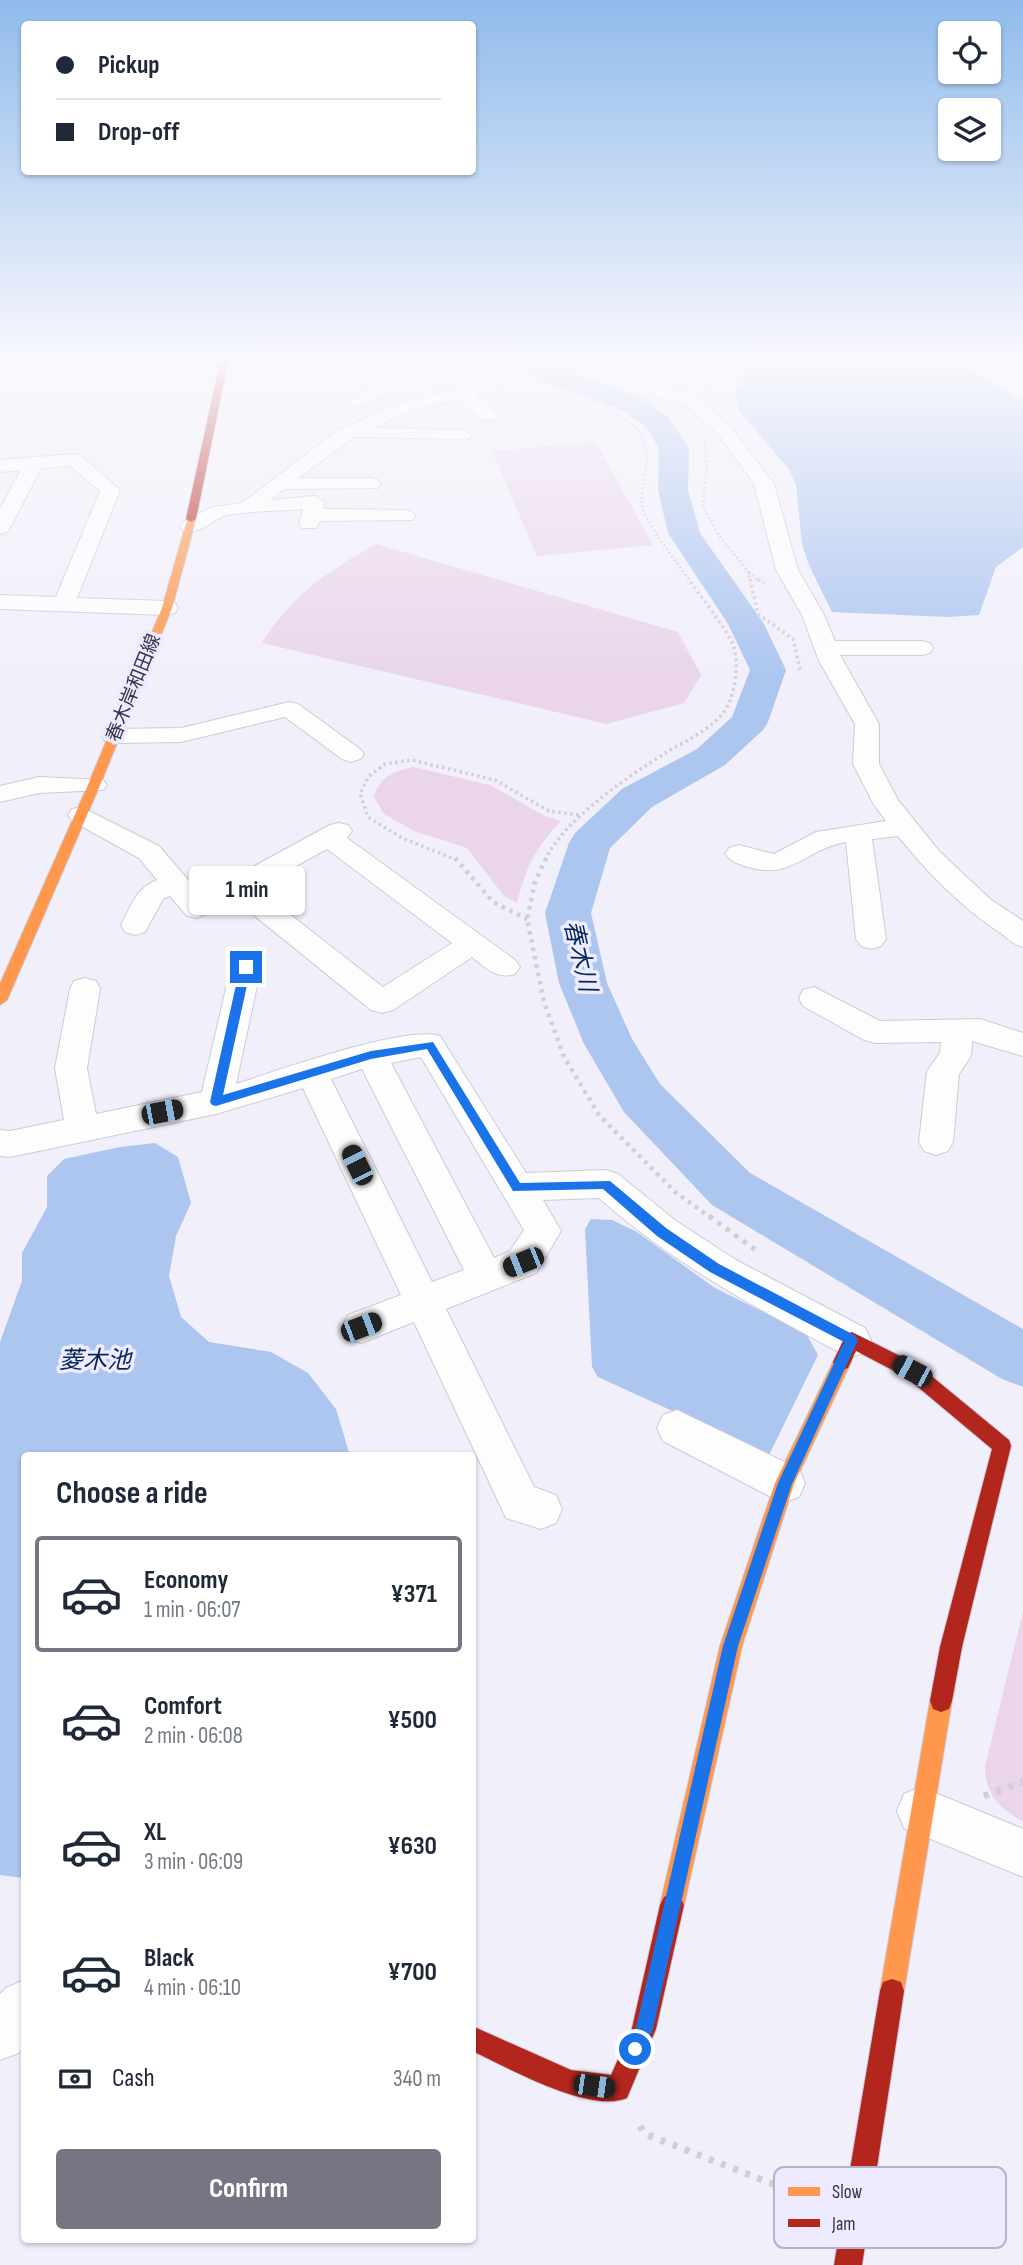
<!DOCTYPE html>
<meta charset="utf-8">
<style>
:root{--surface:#fff;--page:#f6f6f7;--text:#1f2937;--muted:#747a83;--line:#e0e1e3;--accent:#787582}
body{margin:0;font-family:"Sofia Sans Condensed","Noto Sans JP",sans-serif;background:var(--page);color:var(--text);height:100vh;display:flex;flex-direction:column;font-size:26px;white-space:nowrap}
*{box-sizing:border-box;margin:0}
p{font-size:23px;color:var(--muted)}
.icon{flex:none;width:38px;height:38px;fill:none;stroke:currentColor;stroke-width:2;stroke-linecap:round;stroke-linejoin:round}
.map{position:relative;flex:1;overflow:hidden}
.side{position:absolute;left:21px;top:1452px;width:455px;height:791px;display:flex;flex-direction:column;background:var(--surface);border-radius:7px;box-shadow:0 2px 5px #0004}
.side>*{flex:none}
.guide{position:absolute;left:21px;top:21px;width:455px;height:154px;border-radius:7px;box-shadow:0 2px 5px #0004;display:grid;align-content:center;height:154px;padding:0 35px;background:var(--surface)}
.tools{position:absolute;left:938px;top:21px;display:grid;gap:14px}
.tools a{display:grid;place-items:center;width:63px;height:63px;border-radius:7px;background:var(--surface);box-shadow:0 2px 5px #0004;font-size:35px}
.end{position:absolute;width:32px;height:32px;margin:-16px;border:9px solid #1a73e8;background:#fff;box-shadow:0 0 0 4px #fff}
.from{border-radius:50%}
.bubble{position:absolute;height:49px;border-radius:7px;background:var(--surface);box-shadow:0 2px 5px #0004;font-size:23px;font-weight:700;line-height:49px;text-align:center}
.car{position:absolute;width:21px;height:42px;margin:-21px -10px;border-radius:9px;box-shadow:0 0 5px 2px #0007;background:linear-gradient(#222 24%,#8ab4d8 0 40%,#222 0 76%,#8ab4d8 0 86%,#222 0)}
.guide b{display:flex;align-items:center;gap:24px;height:66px;font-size:26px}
.guide b+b{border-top:2px solid var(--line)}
.guide i{width:18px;height:18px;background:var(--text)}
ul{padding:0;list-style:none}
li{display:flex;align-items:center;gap:21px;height:116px;margin:0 14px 10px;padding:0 21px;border:4px solid transparent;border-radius:7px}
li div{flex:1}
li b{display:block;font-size:26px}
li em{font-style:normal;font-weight:700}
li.selected{border-color:var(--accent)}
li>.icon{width:63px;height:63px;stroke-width:1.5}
h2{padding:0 35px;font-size:32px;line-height:84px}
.pay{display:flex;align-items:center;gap:18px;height:77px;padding:0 35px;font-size:26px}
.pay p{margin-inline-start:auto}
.button{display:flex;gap:14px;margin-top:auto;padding:14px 35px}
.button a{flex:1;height:80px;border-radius:7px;background:var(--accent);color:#fff;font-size:28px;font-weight:700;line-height:80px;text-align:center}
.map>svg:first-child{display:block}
.green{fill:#ead5ea}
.water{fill:#acc6ef}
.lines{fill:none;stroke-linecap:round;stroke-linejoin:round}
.river{fill:#acc6ef;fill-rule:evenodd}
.street-casing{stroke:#cdcad6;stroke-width:2}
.slow-casing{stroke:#cdcad6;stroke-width:2}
.jam-casing{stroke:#cdcad6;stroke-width:2}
.path-far4{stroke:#d1cfd4;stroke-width:2.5;stroke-dasharray:2 2.5;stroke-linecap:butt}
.path-far3{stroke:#d1cfd4;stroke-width:3.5;stroke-dasharray:2.5 3.5;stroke-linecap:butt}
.path-far2{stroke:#d1cfd4;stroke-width:4.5;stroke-dasharray:3.5 5;stroke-linecap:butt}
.path-far1{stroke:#d1cfd4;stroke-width:5;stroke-dasharray:4.5 6;stroke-linecap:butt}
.path{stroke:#d1cfd4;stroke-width:7;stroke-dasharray:5 8;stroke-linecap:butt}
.street{fill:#fdfdfe;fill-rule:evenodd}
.slow{fill:#ff974d;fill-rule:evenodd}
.jam{fill:#b3261e;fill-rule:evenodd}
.route{fill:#1a73e8}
.labels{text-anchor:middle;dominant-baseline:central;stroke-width:7;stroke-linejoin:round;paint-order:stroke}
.far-street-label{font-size:19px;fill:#373441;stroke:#eeeaff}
.water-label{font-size:24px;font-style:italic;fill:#032856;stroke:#eeeaff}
.key{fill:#eeeaff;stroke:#b7b3c6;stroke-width:2}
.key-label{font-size:19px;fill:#373441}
</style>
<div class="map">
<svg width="1023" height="2265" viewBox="0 0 1023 2265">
<rect width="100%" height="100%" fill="#f1effa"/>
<path class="green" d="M 596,442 L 653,545 L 537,556 L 492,451 Z
M 376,544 L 678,632 L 701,675 L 684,703 L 607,724 L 262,643 C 290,597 329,570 376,544 Z
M 413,767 L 490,785 L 545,816 L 561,821 C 535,848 526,867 517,903 L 504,896 L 467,848 L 414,831 L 384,814 L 374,797 C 380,776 393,772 413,767 Z
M 1023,1612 L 1023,1822 C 999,1807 985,1795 985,1766 Z"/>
<path class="water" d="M 755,362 L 955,362 L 1023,401 L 1023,547 L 996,567 L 979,615 L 948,617 L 832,612 L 809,565 L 802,544 L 796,485 L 789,469 L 738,410 L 736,389 Z
M 155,1143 L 178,1157 L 191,1203 L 176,1236 L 169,1276 L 181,1317 L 209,1342 L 271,1352 L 308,1373 L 336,1409 L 350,1456 L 24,1456 L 24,1878 L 0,1875 L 0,1342 L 22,1281 L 22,1253 L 47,1207 L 47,1176 L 64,1159 L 120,1147 Z
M 591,1219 L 612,1220 L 637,1232 L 715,1288 L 806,1333 L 818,1355 L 769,1455 L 598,1377 L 592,1367 L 585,1229 Z"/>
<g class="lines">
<path class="river" d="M 521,362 L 552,362 L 562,370 L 642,398 L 667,416 L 689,448 L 688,490 L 700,533 L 764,624 L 786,670 L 768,722 L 763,730 L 725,765 L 652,807 L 610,848 L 591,913 L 607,983 L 632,1039 L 660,1084 L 750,1173 L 1023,1329 L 1023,1387 L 1002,1379 L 712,1205 L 624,1112 L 584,1044 L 559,983 L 545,913 L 569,843 L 575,833 L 622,789 L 697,749 L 732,717 L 750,670 L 728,624 L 668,533 L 658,490 L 659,448 L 646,428 L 622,410 L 544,382 Z"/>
<g class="street-casing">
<path id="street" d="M 0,362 L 17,362 L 0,371 Z
M 300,362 L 341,362 L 386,370 L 415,381 L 446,373 L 454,378 L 452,382 L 414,392 L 398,387 L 359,407 L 350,402 L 353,398 L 383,381 L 308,367 Z
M 568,362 C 596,362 612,374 638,382 C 653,387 668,389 683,392 L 706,368 L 718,368 L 720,372 L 718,376 L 697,398 L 730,426 L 774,484 L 798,570 L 824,615 L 835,641 L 922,641 L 930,643 L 933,648 L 930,653 L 922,655 L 840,655 L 879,724 L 879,764 L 898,800 L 939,851 L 990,899 L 1023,921 L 1023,947 C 1011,944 1006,936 996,930 C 958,904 927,872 898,836 L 872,839 L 886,939 L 881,946 L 871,949 L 861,946 L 856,939 L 846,842 C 805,849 794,880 748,867 C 739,864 731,862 725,854 L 729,848 L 739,845 L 774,854 L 816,832 L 886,821 L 873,803 L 853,764 L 855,724 L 819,661 L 802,615 L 776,570 L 754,484 L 736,458 L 718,434 L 681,402 L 632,392 L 596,380 Z
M 499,373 L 505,374 L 507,378 L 505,382 L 474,394 L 495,412 L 498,416 L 495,420 L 483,420 L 459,400 L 420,407 L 374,428 L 463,430 L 472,435 L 469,439 L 354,437 L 298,478 L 371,478 L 378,480 L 381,484 L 378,488 L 284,489 L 270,500 L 315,496 L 325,502 L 323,509 L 405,510 L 412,512 L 415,516 L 412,520 L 320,521 L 316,528 L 302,528 L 299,524 L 303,509 C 285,511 239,511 224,516 C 209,522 200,535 183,530 L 180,526 L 183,522 L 212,507 L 242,503 L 337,431 L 409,399 L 453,391 Z
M 74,454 L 81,456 L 120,490 L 77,598 L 167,601 L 175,603 L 178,608 L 175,613 L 167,615 L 0,609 L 0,595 L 56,597 L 100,491 L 70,466 L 41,468 L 10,528 L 7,532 L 0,534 L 0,509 L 21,470 L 0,472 L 0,460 Z
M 289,702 L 298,704 L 360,749 L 364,754 L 360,759 L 351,762 L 342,759 L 285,717 L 181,742 L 114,743 L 105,741 L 102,736 L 105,731 L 114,729 L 181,728 Z
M 39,777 L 103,780 L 107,785 L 103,790 L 39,793 L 0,802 L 0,786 Z
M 81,807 L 159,846 L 201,895 L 330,825 L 339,823 L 348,825 L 352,831 L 347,838 L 515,960 L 520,967 L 515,974 C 497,980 486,968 472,957 L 393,1010 L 382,1013 L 371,1010 L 235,900 L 197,918 L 187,916 L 170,896 L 163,899 L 145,932 L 135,935 L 125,932 L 121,925 C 132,905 135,889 157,880 L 139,858 L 72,821 L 68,815 L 72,809 ZM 327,849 L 452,943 L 383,987 L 256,888 Z
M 246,957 L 256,960 L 261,967 L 236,1084 C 277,1071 405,1025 440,1036 L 526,1173 L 606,1170 L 618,1174 L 676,1221 L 736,1260 L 865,1328 L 871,1340 L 865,1352 L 852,1357 L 839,1352 C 754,1307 671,1262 599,1198 L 543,1200 L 561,1231 L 536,1273 L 446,1309 L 534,1487 L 556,1495 L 562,1509 L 556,1523 L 541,1529 L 506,1518 L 414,1322 L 361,1343 L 348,1339 L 342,1327 L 348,1315 L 401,1295 L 303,1088 L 216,1114 L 10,1157 L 0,1156 L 0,1130 L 10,1131 L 64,1120 L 55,1068 L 70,989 L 74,981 L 85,978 L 96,981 L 100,989 L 87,1068 L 96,1114 L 202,1092 L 231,967 L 236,960 ZM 421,1057 L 524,1230 L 510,1251 L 494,1258 L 391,1063 ZM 362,1069 L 464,1270 L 432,1282 L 331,1079 Z
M 814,987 L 880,1021 L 980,1019 L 1023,1033 L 1023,1056 L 972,1041 L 971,1056 L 959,1074 L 953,1142 L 948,1151 L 936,1155 L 924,1151 L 919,1142 L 927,1071 L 940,1053 L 941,1042 L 875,1043 L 864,1040 L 803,1006 L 799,998 L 803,990 Z
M 677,1410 L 799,1469 L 805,1483 L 799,1497 L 785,1502 L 771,1497 L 663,1441 L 657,1428 L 663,1415 Z
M 921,1787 L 1023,1829 L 1023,1877 L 904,1828 L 897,1811 L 904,1794 Z
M 24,1980 L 24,2046 L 19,2053 L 0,2060 L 0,1994 L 6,1988 Z"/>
</g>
<g class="slow-casing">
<path id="slow" d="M 188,517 L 196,519 L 172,608 L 100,785 L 7,1000 L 0,1005 L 0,984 L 88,785 L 162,608 Z
M 842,1354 L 848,1356 L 851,1362 L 794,1484 L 742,1646 L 684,1905 L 680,1913 L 672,1917 L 664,1913 L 660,1905 L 720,1646 L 775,1483 L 836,1356 Z
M 941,1690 L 949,1693 L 952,1701 L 904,1991 L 901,2000 L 892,2003 L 883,2000 L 880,1991 L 930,1701 L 933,1693 Z"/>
</g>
<g class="jam-casing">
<path id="jam" d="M 220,362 L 228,362 L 196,519 L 191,522 L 186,519 Z
M 852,1332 L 918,1365 L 1009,1440 L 1011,1446 L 962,1647 L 952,1701 L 949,1709 L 941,1712 L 933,1709 L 930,1701 L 940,1647 L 992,1449 L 906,1377 L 856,1351 L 848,1368 L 842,1370 L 836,1368 L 833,1362 L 846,1334 Z
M 672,1893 L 680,1897 L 684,1905 L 656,2029 L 627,2098 C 589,2114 509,2068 472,2051 L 472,2026 L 571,2070 L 611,2075 L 632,2028 L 660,1905 L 664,1897 Z
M 892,1979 L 901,1982 L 904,1991 L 862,2265 L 834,2265 L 880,1991 L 883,1982 Z"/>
</g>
<path class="path-far4" d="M 519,370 C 556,389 609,398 638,431 C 656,453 640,479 642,504 C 643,520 679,565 690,581
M 519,370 L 555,363
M 704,442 L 707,465 L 703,506 L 719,536 L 748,571 L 750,581
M 749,572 L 760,581"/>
<path class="path-far3" d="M 750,579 L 758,614 L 793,639 L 801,673
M 758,579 L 764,584
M 457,860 L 402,838 L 368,817 L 360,794 L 368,777 L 385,764 L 412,760 L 495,780 L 549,811 L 580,815
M 545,860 C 564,819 629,776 667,752 C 687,740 719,726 729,703 C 736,687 739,662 733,645 C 728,631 699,594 688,579"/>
<path class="path-far2" d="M 455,858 L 493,902 L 527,919
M 546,858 L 535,882 L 527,919 L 544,1002 L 564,1057 L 599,1115 L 675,1192 L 711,1218"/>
<path class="path-far1" d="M 709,1216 L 757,1251"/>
<path class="path" d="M 984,1796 L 1023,1782
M 640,2126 L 645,2134 L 814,2200"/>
<use href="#street" class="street"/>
<use href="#slow" class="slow"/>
<use href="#jam" class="jam"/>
</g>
<linearGradient id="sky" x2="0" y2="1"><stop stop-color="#90bbeb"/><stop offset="0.53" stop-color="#f9f8fd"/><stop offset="1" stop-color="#f9f8fd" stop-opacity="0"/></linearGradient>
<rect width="1023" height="680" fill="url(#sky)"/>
<path class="route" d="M 246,964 L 251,967 L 223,1095 L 371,1051 L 433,1042 L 520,1183 L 610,1181 L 666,1228 L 719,1264 L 856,1336 L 858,1340 L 792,1484 L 738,1646 L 653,2029 L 642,2055 L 635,2058 L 629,2055 L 626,2049 L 636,2028 L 723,1646 L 778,1483 L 844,1342 L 710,1272 L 657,1236 L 603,1189 L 513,1191 L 427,1049 L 371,1059 L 216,1106 L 212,1105 L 210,1102 L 240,967 Z"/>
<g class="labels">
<g class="far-street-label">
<text transform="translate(134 688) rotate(-68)">春木岸和田線</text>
</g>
<g class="water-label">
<text transform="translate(580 956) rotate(77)">春木川</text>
<text x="95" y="1360">菱木池</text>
</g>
</g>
<rect x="774" y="2167" width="232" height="81" rx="10" class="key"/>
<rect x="788" y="2187" width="32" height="9" fill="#ff974d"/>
<rect x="788" y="2219" width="32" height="8" fill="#b3261e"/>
<g class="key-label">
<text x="832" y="2198">Slow</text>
<text x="832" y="2230">Jam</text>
</g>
</svg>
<div class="tools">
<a><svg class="icon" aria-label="locate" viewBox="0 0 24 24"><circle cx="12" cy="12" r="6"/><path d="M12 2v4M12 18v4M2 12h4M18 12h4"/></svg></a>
<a><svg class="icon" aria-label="layers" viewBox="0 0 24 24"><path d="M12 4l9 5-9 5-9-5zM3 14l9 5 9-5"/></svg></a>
</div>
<i class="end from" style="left:635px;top:2049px"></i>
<i class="end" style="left:246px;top:967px"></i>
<div class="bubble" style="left:189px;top:866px;width:116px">1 min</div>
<i class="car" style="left:162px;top:1112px;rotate:79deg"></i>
<i class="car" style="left:357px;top:1165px;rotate:334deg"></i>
<i class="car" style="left:523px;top:1262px;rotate:248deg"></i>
<i class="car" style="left:361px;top:1327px;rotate:69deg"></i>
<i class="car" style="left:912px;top:1371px;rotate:298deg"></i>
<i class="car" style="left:594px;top:2086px;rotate:98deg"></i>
<div class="guide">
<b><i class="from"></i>Pickup</b>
<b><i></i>Drop-off</b>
</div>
<section class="side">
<h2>Choose a ride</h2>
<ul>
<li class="selected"><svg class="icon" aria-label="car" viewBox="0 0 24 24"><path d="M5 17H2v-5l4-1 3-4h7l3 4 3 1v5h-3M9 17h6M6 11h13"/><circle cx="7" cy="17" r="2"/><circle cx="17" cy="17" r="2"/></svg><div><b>Economy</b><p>1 min · 06:07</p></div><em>¥371</em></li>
<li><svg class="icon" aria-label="car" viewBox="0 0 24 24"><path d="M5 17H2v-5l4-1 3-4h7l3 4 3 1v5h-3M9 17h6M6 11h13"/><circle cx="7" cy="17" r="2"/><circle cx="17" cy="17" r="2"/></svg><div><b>Comfort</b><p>2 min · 06:08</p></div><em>¥500</em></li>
<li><svg class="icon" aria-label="car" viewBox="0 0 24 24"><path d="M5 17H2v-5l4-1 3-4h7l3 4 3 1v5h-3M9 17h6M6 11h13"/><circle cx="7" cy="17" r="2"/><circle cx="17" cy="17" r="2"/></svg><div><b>XL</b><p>3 min · 06:09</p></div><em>¥630</em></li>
<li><svg class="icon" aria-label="car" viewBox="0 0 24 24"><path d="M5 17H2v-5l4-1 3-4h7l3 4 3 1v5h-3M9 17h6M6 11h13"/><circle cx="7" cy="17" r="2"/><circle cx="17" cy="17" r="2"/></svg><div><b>Black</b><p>4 min · 06:10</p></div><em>¥700</em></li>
</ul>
<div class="pay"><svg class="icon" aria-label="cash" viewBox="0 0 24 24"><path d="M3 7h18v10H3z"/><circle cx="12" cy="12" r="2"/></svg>Cash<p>340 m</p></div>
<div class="button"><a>Confirm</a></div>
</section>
</div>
